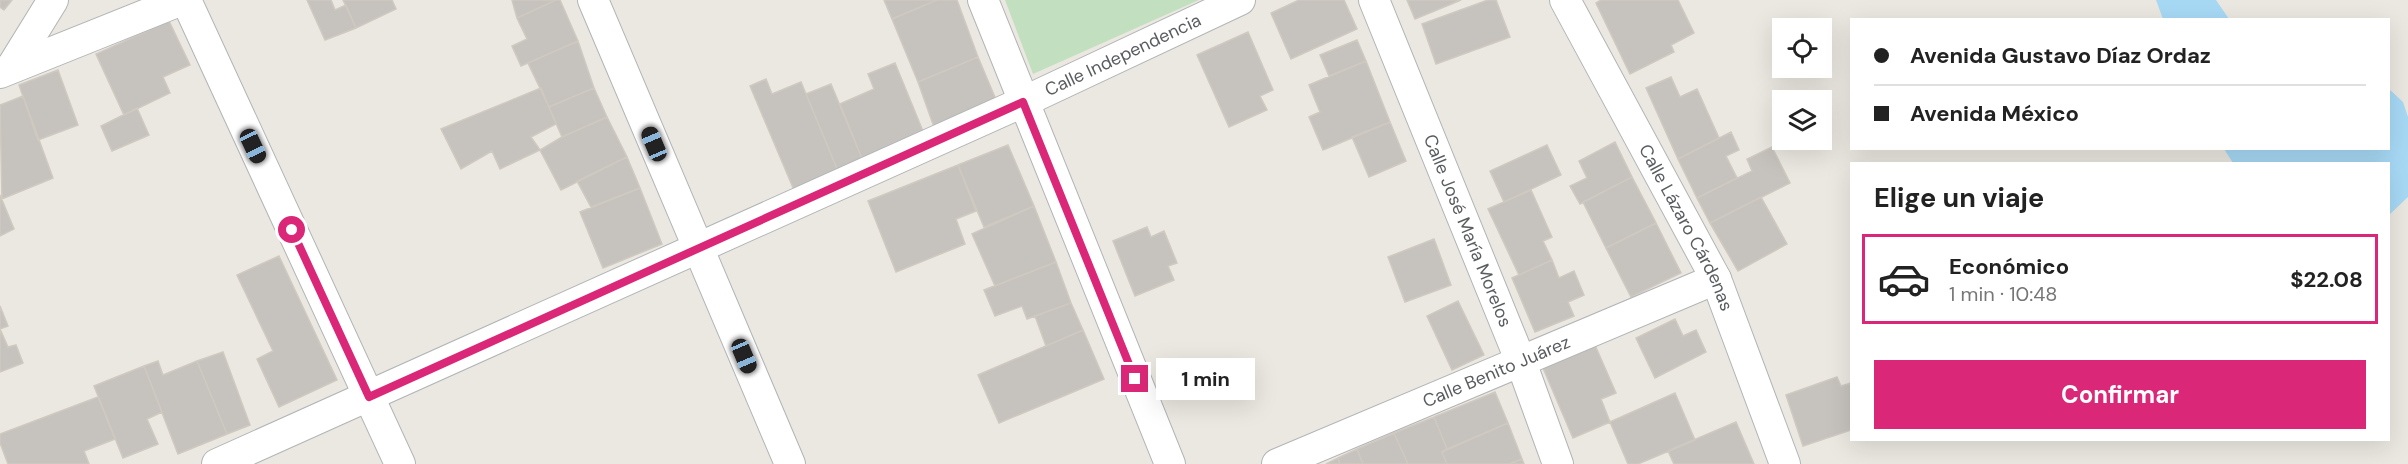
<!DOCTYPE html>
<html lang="es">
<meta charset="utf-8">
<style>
:root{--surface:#fff;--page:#f6f6f6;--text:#222;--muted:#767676;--line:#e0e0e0;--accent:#db2777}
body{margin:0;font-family:"DM Sans",sans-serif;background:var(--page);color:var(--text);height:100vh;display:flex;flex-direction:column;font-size:22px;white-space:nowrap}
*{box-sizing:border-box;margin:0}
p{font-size:20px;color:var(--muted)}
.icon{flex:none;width:33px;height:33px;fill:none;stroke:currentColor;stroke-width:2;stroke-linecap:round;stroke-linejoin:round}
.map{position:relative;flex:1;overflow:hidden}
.details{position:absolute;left:1850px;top:162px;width:540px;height:279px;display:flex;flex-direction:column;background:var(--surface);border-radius:0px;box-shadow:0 6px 24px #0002}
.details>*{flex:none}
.banner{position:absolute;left:1850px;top:18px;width:540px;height:132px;border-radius:0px;box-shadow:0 6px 24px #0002;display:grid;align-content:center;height:132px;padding:0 24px;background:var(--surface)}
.controls{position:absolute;left:1772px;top:18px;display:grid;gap:12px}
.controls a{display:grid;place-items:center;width:60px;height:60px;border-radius:0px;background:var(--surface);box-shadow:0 6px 24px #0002;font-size:30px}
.end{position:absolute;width:27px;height:27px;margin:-14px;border:8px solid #db2777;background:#fff;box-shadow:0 0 0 3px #fff}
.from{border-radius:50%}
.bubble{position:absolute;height:42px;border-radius:0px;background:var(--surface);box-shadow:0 6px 24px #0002;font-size:20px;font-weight:700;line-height:42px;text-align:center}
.car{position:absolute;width:18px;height:36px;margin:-18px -9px;border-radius:8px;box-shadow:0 0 4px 2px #0007;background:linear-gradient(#222 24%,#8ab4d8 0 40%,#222 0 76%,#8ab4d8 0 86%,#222 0)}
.banner b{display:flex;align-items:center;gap:21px;height:57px;font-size:22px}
.banner b+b{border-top:2px solid var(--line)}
.banner i{width:15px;height:15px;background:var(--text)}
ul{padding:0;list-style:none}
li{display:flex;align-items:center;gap:18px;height:90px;margin:0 12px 9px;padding:0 12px;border:3px solid transparent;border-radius:0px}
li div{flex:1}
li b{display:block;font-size:22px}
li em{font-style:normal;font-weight:700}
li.selected{border-color:var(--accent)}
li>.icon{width:54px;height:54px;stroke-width:1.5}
h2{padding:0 24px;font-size:27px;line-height:72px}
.primary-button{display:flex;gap:12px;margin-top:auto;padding:12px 24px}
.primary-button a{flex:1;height:69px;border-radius:0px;background:var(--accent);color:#fff;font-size:24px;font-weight:700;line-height:69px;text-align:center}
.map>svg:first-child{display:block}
.green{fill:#c2e0c0}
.water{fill:#a7d9f5}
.building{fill:#c6c3be;stroke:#cfc9c0;stroke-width:1.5}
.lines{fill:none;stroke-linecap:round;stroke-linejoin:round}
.minor-casing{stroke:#b2b4b7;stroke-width:32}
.minor{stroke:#fff;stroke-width:30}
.route{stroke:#db2777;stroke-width:8}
.labels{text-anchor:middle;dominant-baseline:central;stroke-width:6;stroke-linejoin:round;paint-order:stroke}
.street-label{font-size:18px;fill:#5a5d60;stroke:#fff}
</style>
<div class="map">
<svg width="2408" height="464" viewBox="0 0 2408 464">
<rect width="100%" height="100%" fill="#ebe8e1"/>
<path class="green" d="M 1005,0 L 1199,0 L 1033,74 Z"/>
<path class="water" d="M 2156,0 L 2216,0 L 2229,19 L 2163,19 Z
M 2388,88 L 2403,102 L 2408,117 L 2408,197 L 2388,216 L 2388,164 L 2233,163 L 2224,149 L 2388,148 Z"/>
<path class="building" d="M 0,0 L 12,0 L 4,10 L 0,7 Z
M 307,0 L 331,0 L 335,10 L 346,5 L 356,28 L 325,40 Z
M 343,0 L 392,0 L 396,9 L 356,28 Z
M 512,0 L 556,0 L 517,18 Z
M 556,0 L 560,0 L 578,41 L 521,66 L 512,46 L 527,39 L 517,18 Z
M 884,0 L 937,0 L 892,19 Z
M 937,0 L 957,0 L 978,57 L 918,82 L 892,19 Z
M 1299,0 L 1344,0 L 1357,29 L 1291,59 L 1271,13 Z
M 1407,0 L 1461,0 L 1415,19 Z
M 1488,0 L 1496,0 L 1510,37 L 1436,64 L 1422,24 Z
M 1601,0 L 1678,0 L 1694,33 L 1671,45 L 1674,52 L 1630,74 L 1596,3 Z
M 169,21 L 190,65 L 163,77 L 170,93 L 124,115 L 96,54 Z
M 1248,32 L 1273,90 L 1260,96 L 1267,110 L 1229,127 L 1197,55 Z
M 1357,40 L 1366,61 L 1329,76 L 1320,55 Z
M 578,41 L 594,88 L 549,107 L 528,63 Z
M 978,57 L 997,102 L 934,127 L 918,82 Z
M 1366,61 L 1390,122 L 1323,150 L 1309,117 L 1320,112 L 1309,85 Z
M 895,63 L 925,136 L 863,161 L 840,104 L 874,89 L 868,74 Z
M 58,70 L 78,125 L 38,140 L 19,85 Z
M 1671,77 L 1680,97 L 1697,89 L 1719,138 L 1678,159 L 1646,88 Z
M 766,79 L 772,94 L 801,82 L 838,171 L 794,190 L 750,86 Z
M 831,84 L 863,161 L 838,171 L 806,94 Z
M 541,88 L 556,124 L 531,137 L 540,150 L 500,169 L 492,151 L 461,169 L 441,129 Z
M 594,88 L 607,117 L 562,137 L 549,107 Z
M 23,96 L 53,178 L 2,199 L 0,105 Z
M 137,108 L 149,135 L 112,151 L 101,126 Z
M 607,117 L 627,157 L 561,190 L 540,150 L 562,137 Z
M 1390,122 L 1406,161 L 1369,177 L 1352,137 Z
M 1731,132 L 1739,150 L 1726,156 L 1737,178 L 1697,198 L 1678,159 Z
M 1615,142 L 1632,177 L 1580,204 L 1570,186 L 1587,178 L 1579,161 Z
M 1008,145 L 1034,206 L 984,227 L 958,165 Z
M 1547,145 L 1561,175 L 1504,202 L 1490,171 Z
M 1772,147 L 1790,183 L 1710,223 L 1697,198 L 1752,171 L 1747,159 Z
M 627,157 L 640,188 L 591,207 L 577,181 Z
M 958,165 L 976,211 L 956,219 L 965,244 L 896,272 L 868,201 Z
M 1632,177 L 1656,223 L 1606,248 L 1583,202 Z
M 640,188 L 662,244 L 603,268 L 580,212 Z
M 1531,190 L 1552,237 L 1543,241 L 1552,260 L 1519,275 L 1488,209 Z
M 0,195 L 14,229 L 0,236 Z
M 1761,197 L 1787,244 L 1738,271 L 1710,223 Z
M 1034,206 L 1056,262 L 995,286 L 972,234 Z
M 1656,223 L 1681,273 L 1631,297 L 1606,248 Z
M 1147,227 L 1151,237 L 1164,231 L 1177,263 L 1168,266 L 1174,280 L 1135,296 L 1113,241 Z
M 1434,239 L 1451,285 L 1405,302 L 1388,257 Z
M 279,256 L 337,380 L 279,407 L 257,359 L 273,351 L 237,275 Z
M 1552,260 L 1559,278 L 1574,271 L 1584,295 L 1568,302 L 1574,316 L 1535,332 L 1512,278 Z
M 1056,262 L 1071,303 L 1027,319 L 1022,306 L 995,316 L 984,290 Z
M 1458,301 L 1484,355 L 1452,370 L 1427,316 Z
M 1071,303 L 1083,330 L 1046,346 L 1035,316 Z
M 0,306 L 8,326 L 0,329 Z
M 1675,319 L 1683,336 L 1696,330 L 1706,352 L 1655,378 L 1636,338 Z
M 0,329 L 8,347 L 16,345 L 23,363 L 0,372 Z
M 1083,330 L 1104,379 L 999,423 L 978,375 Z
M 1595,345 L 1616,393 L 1601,399 L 1610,422 L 1573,438 L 1543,368 Z
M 223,352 L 250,425 L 227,434 L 197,361 Z
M 158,361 L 163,375 L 197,361 L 227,434 L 178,454 L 144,366 Z
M 144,366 L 162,412 L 147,419 L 158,444 L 123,458 L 94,386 Z
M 1837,377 L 1841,386 L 1851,383 L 1851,430 L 1803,446 L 1786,395 Z
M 1495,392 L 1508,423 L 1447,449 L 1434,417 Z
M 1675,393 L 1695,440 L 1638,464 L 1628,464 L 1610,422 Z
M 98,397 L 115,439 L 84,451 L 89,464 L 8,464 L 0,443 L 0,434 Z
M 1434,417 L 1447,449 L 1442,452 L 1447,464 L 1408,464 L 1394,433 Z
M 1736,422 L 1754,464 L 1674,464 L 1668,451 Z
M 1508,423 L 1522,459 L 1509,464 L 1447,464 L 1442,452 Z
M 1394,433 L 1408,464 L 1363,464 L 1357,449 Z
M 1357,449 L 1363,464 L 1340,464 L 1338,458 Z
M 1338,458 L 1340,464 L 1326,464 Z
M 1522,459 L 1524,464 L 1509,464 Z"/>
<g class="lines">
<g class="minor-casing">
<g id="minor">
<path d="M 186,0 L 400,464"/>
<path d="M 593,0 L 790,464"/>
<path d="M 983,0 L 1170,464"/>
<path id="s1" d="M 1374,0 L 1521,362 L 1558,464"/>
<path id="s2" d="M 1565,0 L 1716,279 L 1785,464"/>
<path d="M 11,68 L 53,0"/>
<path d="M 0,73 L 182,0"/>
<path id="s3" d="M 217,464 L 1023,102 L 1240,0"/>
<path id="s4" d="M 1277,464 L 1716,279"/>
</g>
</g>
<use href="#minor" class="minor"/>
</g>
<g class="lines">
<path class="route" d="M 292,230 L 369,397 L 1023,102 L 1135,379"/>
</g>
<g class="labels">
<g class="street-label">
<text stroke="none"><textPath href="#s3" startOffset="994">Calle Independencia</textPath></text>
<text stroke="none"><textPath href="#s2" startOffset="258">Calle Lázaro Cárdenas</textPath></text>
<text stroke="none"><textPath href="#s1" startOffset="249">Calle José María Morelos</textPath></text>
<text stroke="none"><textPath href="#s4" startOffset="238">Calle Benito Juárez</textPath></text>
</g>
</g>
</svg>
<div class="controls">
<a><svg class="icon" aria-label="locate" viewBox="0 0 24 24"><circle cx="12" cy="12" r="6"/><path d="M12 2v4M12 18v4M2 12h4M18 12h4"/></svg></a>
<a><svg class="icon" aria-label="layers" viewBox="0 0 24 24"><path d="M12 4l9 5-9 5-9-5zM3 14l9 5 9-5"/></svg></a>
</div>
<i class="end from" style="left:292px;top:230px"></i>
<i class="end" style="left:1135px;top:379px"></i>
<div class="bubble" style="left:1156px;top:358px;width:99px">1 min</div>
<i class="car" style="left:654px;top:144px;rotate:337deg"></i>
<i class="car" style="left:253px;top:146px;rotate:155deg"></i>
<i class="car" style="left:744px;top:356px;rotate:157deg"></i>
<div class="banner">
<b><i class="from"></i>Avenida Gustavo Díaz Ordaz</b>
<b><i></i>Avenida México</b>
</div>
<section class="details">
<h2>Elige un viaje</h2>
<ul>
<li class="selected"><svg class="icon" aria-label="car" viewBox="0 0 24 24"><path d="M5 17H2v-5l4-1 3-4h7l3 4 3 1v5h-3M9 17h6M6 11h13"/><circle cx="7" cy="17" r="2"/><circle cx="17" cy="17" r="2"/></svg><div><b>Económico</b><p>1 min · 10:48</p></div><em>$22.08</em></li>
</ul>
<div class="primary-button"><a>Confirmar</a></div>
</section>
</div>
